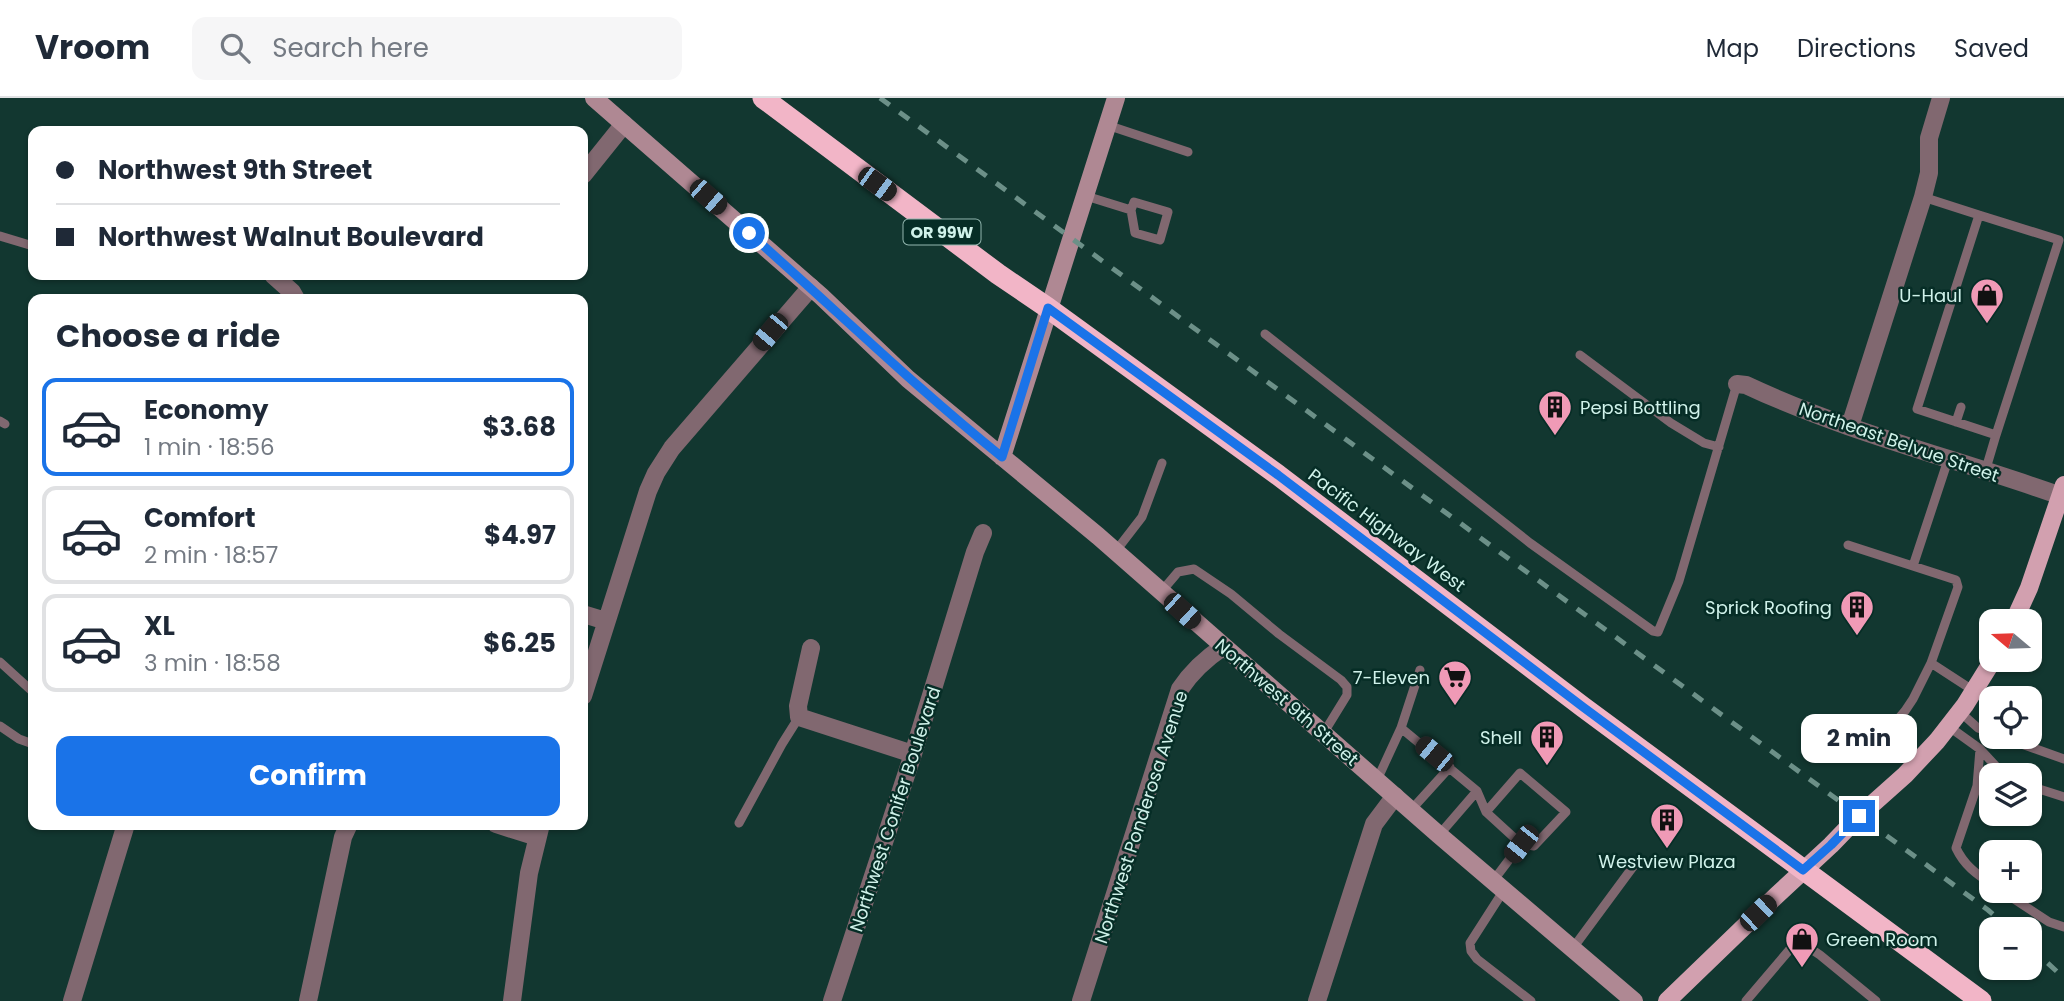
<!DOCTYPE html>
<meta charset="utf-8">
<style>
:root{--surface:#fff;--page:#f6f6f7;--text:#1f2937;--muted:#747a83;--line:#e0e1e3;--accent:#1a73e8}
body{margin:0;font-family:Poppins,sans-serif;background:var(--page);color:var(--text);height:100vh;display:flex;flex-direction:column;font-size:26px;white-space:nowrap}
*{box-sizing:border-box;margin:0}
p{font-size:23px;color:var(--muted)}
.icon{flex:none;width:38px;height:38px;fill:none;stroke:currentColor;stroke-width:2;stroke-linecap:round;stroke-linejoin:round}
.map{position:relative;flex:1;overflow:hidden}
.drawer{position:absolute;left:28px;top:196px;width:560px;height:536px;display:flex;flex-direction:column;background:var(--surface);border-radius:14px;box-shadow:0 2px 5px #0004}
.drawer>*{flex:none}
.banner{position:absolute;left:28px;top:28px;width:560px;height:154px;border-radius:14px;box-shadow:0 2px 5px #0004;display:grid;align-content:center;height:154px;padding:0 28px;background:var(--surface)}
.needle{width:46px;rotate:289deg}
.buttons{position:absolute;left:1979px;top:511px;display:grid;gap:14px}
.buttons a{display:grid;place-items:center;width:63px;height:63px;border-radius:14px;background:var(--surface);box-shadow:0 2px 5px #0004;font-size:35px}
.end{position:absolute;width:32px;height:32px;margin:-16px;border:9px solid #1a73e8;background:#fff;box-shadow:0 0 0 4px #fff}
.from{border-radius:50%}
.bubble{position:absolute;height:49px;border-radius:14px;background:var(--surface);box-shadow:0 2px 5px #0004;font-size:23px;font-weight:700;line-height:49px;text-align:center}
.car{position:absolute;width:21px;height:42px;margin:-21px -10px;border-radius:9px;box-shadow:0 0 5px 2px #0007;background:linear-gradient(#222 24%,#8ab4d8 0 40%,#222 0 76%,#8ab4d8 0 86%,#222 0)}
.banner b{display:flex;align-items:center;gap:24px;height:66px;font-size:26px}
.banner b+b{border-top:2px solid var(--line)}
.banner i{width:18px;height:18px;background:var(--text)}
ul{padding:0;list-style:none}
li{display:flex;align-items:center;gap:21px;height:98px;margin:0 14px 10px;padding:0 14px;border:4px solid var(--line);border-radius:14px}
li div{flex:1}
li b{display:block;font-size:26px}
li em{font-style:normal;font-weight:700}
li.selected{border-color:var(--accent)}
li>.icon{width:63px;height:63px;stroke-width:1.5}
h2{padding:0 28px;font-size:32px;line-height:84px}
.primary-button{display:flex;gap:14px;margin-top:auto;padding:14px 28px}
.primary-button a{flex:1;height:80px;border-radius:14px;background:var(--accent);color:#fff;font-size:28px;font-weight:700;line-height:80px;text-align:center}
header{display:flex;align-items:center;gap:42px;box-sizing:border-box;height:98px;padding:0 35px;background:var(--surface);border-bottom:2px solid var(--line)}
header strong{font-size:33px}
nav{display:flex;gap:38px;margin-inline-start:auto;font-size:24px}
.search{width:490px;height:63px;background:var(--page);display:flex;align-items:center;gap:18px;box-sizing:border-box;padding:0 24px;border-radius:14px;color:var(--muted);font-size:26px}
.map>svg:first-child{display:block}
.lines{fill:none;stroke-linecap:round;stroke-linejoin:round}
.lane{stroke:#816870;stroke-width:9}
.street{stroke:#816870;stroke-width:18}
.secondary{stroke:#af8893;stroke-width:18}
.primary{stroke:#d2a0af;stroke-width:18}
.highway{stroke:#f2b5c7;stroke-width:21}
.rail{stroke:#6c9088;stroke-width:5;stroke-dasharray:12 12;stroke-linecap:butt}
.route{stroke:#1a73e8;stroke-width:9}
.labels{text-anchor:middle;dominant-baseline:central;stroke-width:5;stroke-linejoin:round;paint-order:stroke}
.shield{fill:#062d26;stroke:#93b7af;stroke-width:2}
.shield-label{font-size:16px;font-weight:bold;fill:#d0f2ea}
.poi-label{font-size:18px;fill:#d0f2ea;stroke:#062d26;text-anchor:end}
.street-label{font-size:18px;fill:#d0f2ea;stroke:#062d26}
</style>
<header>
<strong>Vroom</strong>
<div class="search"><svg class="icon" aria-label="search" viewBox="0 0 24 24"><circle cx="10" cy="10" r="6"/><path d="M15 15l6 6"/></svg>Search here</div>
<nav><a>Map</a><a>Directions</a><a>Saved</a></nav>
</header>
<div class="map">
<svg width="2064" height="903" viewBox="0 0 2064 903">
<rect width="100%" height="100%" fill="#123730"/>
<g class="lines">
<path class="lane" d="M 1107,27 L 1188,54
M 1086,98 L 1131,112 L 1134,104 L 1168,114 L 1160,142 L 1135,135 L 1131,112
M 1923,99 L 1979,117 L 1917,311 L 1996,337 L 2059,142 L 1979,117
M 0,138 L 33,148
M 1265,236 L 1530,445 L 1653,533 L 1658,534 L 1679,483 L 1737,286
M 1580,257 L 1671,325 L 1704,345 L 1719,349
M 0,323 L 5,326
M 1956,324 L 1961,309
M 1985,374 L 1996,337
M 1115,454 L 1142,419 L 1162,365
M 1913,468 L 1948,362
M 1161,494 L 1178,474 L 1194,471 L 1231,496 L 1279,536 L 1341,582 L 1347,589 L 1347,597 L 1323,636
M 0,564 L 33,594
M 1931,565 L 1974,593
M 1960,614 L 1978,630 L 1992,635
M 1814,621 L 1852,651 L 1865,651 L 1882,640 L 1905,613 L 1913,601 L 1931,565 L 1958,489 L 1956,482 L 1848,447
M 0,628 L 19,641 L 33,646
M 1948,628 L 1980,651 L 2004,677
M 1401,630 L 1477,693 L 1486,714 L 1521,746 L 1493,783
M 2002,639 L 2064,661
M 1980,651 L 1977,688 L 1956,750 C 1964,767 1976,776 1992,786
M 1377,682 L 1401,630 L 1420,572
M 2030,688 L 2064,699
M 1411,712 L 1450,669
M 1486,714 L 1520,675 L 1566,714 L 1534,748 L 1521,746
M 739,725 L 782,646 L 799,619
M 1439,737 L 1477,693
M 1504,792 L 1470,845 L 1471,853 L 1477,861 L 1531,903
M 2002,793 L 2049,824 L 2064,829
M 1573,850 L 1638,762
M 1746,903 L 1791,850 L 1799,843 L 1820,857 L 1876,903"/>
<path class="street" d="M 583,77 L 624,26
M 273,177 L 292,194 L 296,201
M 1737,286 L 1746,287 C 1848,335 1958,361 2064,399
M 1850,328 L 1923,99 L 1929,75 L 1929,40 L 1941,0
M 583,516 L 606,523
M 811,550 L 798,608 L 799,619 L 913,656
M 583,598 L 648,393 L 656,375 L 672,350 L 811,189
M 496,726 L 537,739
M 72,903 L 126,726
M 308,903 L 343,739 L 349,726
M 512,903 L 529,775 L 541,726
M 832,903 L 913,656 L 975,454 L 983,435
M 1081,903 L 1180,591 C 1192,573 1205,561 1223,549
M 1317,903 L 1374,726 L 1395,698"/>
<path class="secondary" d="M 594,0 L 821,198 L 908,281 L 1098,438 L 1439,737 L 1634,903
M 1002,359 L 1116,0"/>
<path class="primary" d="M 2014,523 L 2029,490 L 2064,387
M 1667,903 L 1777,797 L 1831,747 L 1859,718 L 1905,677 L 1937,643 L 1965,607 L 1993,562"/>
<path class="highway" d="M 763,0 L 998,176 L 1048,210 L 1278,377 L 1583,609 L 1981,903"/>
<path class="rail" d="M 880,0 L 1988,812 L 2010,831
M 2030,849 L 2064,880"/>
</g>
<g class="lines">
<path class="route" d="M 749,135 C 834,210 914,288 1002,359 L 1048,210 L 1278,377 L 1583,609 L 1803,772 L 1831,747 L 1859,718"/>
</g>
<defs>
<g id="shop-pin" transform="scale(1.75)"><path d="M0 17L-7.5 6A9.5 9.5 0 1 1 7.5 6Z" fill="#f09ab6" stroke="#062d26"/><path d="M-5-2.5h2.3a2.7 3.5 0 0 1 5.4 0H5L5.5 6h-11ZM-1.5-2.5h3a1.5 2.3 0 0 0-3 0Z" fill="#111"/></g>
<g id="building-pin" transform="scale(1.75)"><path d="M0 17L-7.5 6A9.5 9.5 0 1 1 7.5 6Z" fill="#f09ab6" stroke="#062d26"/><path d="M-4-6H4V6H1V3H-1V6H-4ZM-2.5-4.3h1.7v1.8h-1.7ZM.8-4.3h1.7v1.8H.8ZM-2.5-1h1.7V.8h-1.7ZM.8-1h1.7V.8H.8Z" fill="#111"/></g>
<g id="supermarket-pin" transform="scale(1.75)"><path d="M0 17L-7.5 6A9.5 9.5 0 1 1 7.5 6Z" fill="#f09ab6" stroke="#062d26"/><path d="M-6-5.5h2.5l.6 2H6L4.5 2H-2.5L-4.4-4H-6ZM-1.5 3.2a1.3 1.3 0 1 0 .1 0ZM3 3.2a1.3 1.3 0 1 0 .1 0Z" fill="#111"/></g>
</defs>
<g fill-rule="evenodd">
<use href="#shop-pin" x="1987" y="197"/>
<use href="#building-pin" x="1555" y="309"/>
<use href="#building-pin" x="1857" y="509"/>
<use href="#supermarket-pin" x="1455" y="579"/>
<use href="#building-pin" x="1547" y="639"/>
<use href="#building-pin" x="1667" y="722"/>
<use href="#shop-pin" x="1802" y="841"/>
</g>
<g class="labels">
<rect class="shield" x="903.5" y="121.5" width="77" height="25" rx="5"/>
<g class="shield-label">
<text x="942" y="134">OR 99W</text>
</g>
<g class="poi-label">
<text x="1962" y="197">U-Haul</text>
<text x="1580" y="309" text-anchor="start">Pepsi Bottling</text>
<text x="1832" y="509">Sprick Roofing</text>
<text x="1430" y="579">7-Eleven</text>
<text x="1522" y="639">Shell</text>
<text x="1667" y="763" text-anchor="middle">Westview Plaza</text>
<text x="1826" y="841" text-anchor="start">Green Room</text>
</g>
<g class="street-label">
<text transform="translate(1899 344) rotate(19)">Northeast Belvue Street</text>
<text transform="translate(1387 432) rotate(37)">Pacific Highway West</text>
<text transform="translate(1287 604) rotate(41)">Northwest 9th Street</text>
<text transform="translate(895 711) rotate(-72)">Northwest Conifer Boulevard</text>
<text transform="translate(1141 719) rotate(-72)">Northwest Ponderosa Avenue</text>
</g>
</g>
</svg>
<div class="buttons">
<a><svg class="needle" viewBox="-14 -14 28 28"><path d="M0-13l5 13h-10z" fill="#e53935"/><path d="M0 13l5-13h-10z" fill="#747a83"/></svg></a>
<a><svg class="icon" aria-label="locate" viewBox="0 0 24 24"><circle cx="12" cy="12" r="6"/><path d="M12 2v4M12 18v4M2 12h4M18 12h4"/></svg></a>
<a><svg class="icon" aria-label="layers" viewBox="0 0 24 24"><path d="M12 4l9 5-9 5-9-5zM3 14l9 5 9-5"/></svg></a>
<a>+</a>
<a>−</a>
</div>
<i class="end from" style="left:749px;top:135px"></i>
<i class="end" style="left:1859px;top:718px"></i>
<div class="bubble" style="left:1801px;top:616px;width:116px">2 min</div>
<i class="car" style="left:877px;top:86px;rotate:126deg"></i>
<i class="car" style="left:708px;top:99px;rotate:131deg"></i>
<i class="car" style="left:770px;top:234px;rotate:220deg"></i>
<i class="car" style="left:1182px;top:513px;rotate:132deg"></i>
<i class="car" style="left:1434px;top:656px;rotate:309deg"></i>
<i class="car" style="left:1521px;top:746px;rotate:218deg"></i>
<i class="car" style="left:1758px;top:815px;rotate:46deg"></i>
<div class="banner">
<b><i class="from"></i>Northwest 9th Street</b>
<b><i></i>Northwest Walnut Boulevard</b>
</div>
<section class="drawer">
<h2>Choose a ride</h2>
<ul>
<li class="selected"><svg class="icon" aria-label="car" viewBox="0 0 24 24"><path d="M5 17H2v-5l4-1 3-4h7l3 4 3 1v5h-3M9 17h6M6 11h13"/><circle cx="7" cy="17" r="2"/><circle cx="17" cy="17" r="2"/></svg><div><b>Economy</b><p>1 min · 18:56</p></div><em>$3.68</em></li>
<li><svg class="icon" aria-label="car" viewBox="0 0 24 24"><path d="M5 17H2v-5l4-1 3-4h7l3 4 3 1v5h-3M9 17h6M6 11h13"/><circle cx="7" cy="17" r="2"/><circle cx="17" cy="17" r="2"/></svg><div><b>Comfort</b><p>2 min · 18:57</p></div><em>$4.97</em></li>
<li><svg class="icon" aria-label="car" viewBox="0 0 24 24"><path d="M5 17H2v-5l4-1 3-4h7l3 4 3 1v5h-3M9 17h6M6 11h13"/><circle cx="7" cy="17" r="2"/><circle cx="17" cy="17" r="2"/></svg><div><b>XL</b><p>3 min · 18:58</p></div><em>$6.25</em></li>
</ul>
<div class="primary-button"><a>Confirm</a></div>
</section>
</div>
